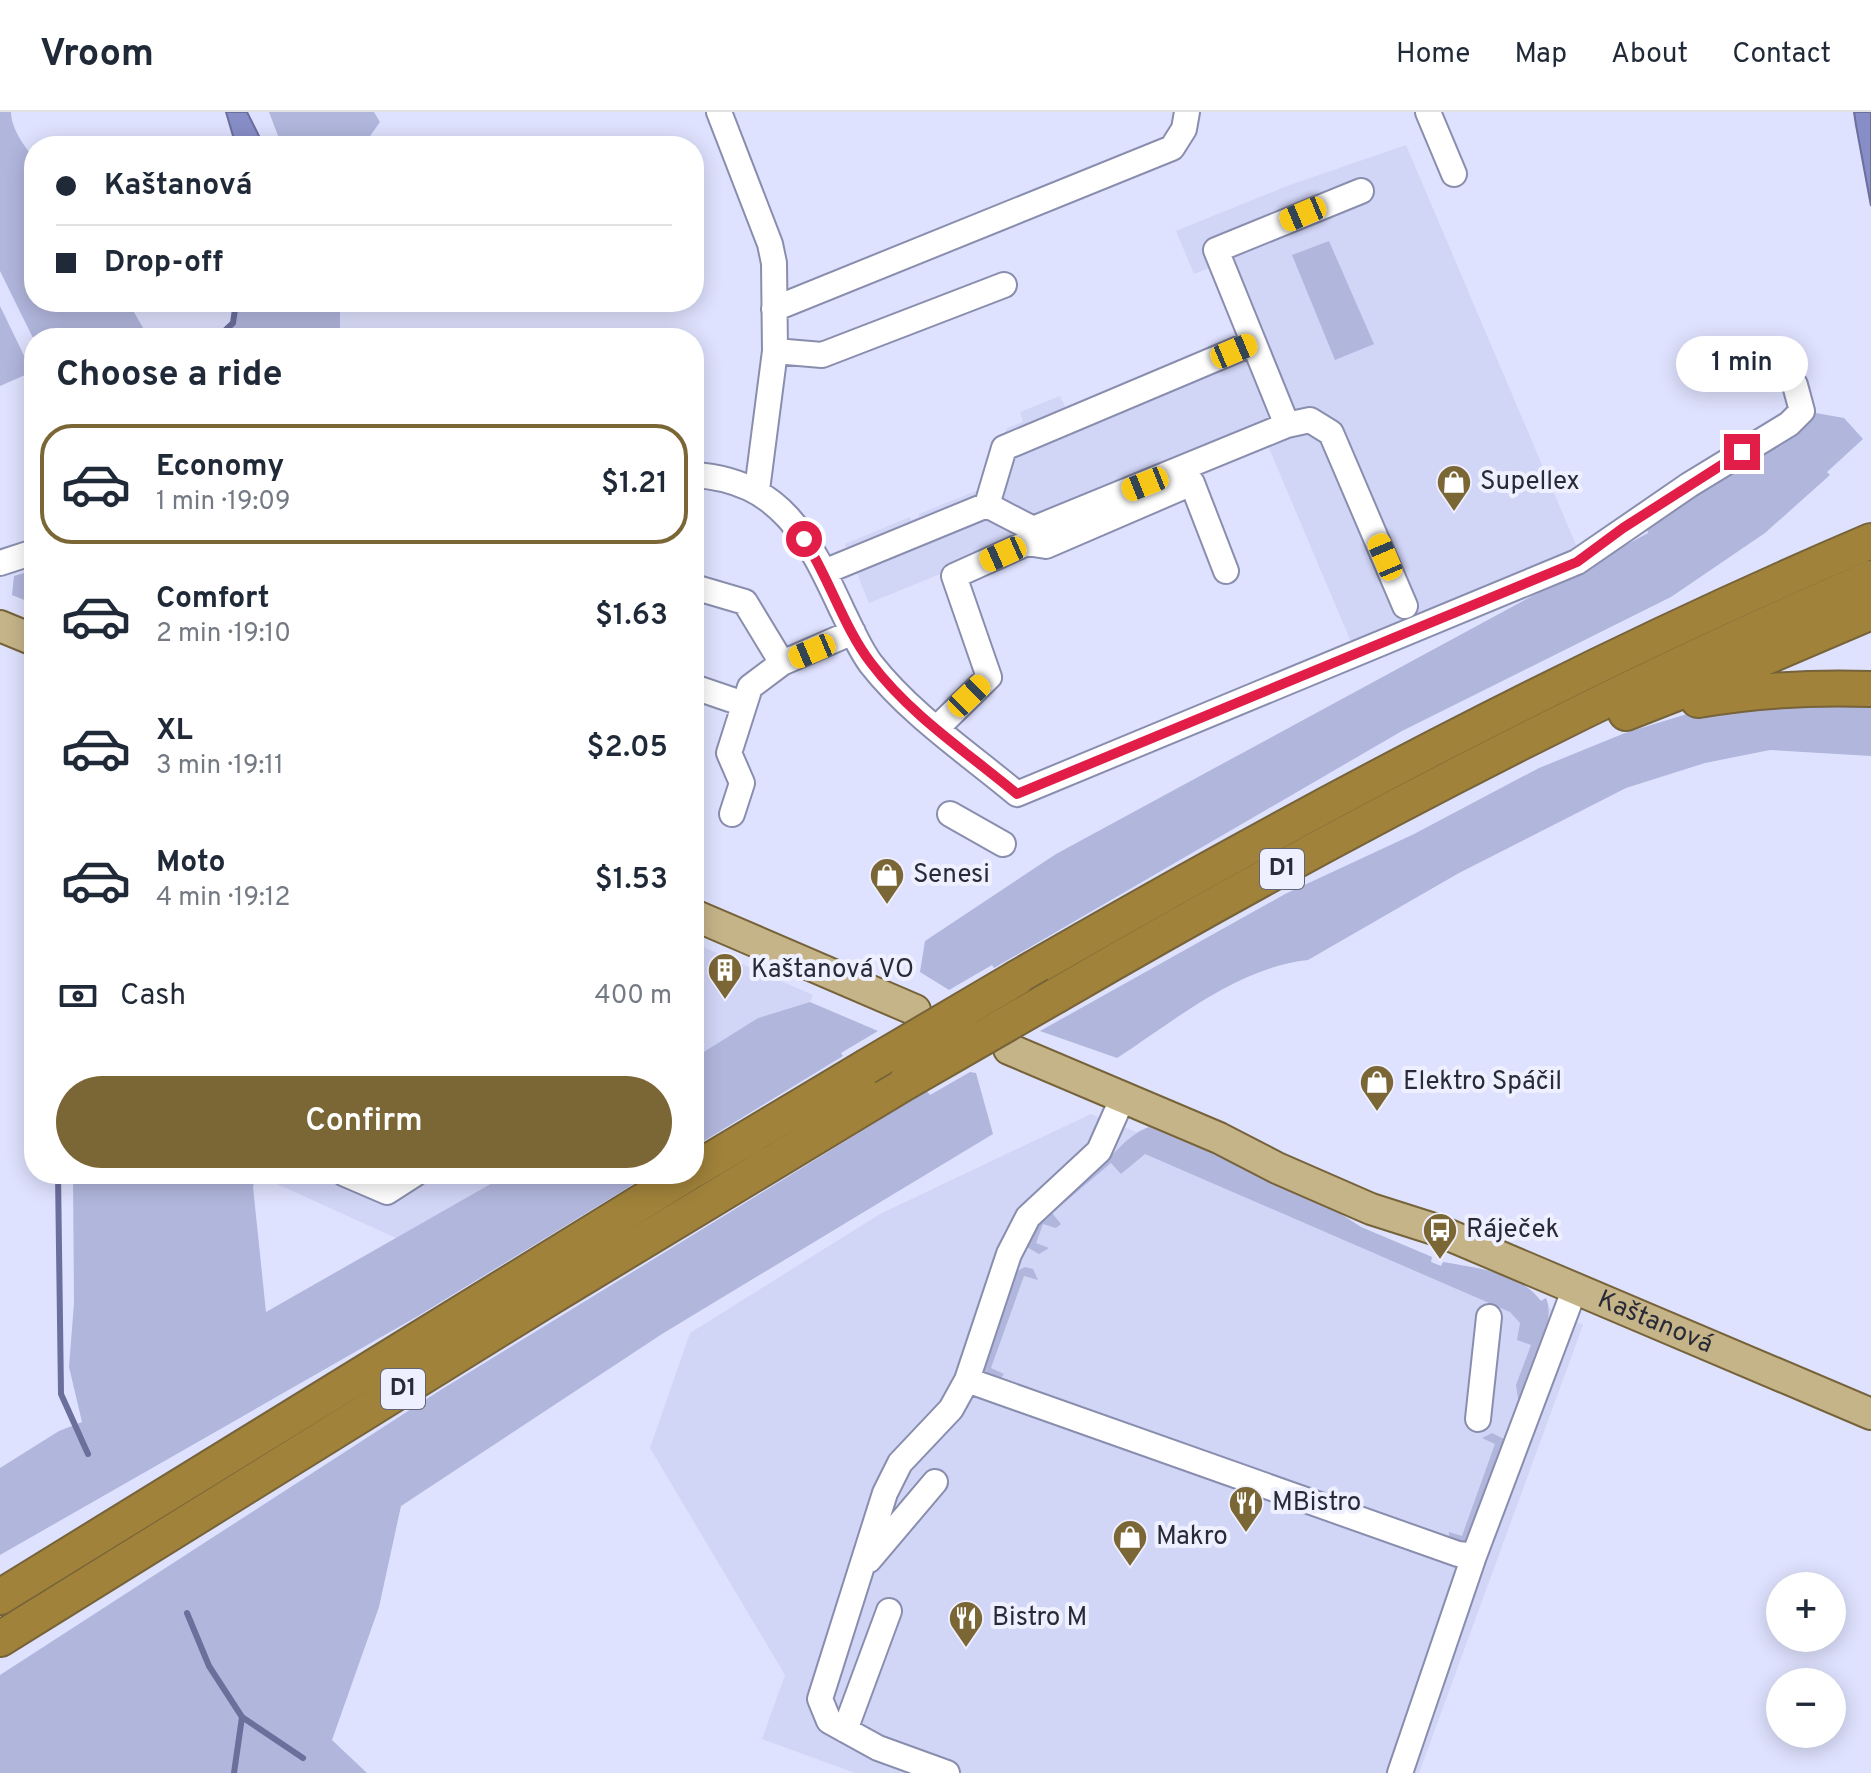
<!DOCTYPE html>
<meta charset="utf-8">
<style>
:root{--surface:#fff;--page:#f2f2f3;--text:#1f2937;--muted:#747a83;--line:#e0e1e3;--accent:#7b6636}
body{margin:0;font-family:Overpass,sans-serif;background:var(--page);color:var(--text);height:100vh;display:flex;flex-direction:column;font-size:30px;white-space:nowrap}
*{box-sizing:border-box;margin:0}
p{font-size:26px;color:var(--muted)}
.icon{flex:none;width:44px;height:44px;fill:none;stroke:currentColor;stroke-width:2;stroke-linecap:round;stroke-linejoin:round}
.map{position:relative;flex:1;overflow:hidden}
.side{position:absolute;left:24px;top:216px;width:680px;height:856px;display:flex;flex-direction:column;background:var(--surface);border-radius:32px;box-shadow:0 4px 20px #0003}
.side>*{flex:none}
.banner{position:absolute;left:24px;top:24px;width:680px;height:176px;border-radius:32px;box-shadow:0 4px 20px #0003;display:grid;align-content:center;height:176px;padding:0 32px;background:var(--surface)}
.controls{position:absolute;left:1766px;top:1460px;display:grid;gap:16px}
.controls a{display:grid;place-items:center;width:80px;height:80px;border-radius:50%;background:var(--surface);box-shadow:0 4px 20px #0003;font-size:40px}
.end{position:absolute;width:36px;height:36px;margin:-18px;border:10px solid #e11d48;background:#fff;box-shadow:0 0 0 4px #fff}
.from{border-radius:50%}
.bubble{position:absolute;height:56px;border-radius:28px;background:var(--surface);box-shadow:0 4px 20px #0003;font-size:26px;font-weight:600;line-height:56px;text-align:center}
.car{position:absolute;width:24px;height:48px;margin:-24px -12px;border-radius:10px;box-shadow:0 0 6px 2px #0007;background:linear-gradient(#f5c518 24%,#345 0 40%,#f5c518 0 76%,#345 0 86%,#f5c518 0)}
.banner b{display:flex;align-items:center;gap:28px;height:76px;font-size:30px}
.banner b+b{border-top:2px solid var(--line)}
.banner i{width:20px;height:20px;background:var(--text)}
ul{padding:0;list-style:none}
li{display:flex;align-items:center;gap:24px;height:120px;margin:0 16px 12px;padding:0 16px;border:4px solid transparent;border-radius:32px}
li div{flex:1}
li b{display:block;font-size:30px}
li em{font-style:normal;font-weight:600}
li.active{border-color:var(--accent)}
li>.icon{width:72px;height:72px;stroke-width:1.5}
h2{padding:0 32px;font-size:36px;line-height:96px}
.pay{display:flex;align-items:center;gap:20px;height:88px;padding:0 32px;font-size:30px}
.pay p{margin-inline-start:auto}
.primary-button{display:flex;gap:16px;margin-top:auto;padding:16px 32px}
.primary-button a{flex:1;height:92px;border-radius:48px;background:var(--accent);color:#fff;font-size:32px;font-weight:600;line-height:92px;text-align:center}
header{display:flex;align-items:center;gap:48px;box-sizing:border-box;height:112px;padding:0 40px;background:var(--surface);border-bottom:2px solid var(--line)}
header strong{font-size:38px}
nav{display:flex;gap:44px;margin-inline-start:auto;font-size:28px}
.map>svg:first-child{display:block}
.built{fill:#d1d5f6}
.green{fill:#b1b6dd}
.water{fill:#878dc7;stroke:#6b6f9c;stroke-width:2}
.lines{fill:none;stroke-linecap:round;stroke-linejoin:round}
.stream{stroke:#6b6f9c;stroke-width:6}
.minor-casing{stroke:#8a8eae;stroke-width:28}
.major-casing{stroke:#766339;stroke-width:34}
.highway-casing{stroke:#766339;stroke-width:38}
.minor{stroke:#fff;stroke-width:24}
.major{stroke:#c6b489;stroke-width:30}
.highway{stroke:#a0823a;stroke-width:34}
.highway-bridge-casing{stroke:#766339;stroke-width:38;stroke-linecap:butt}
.highway-bridge{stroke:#a0823a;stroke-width:34}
.route{stroke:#e11d48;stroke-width:10}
.labels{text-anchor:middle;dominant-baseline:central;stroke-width:8;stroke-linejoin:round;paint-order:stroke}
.shield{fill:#eff0ff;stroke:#646573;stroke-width:2}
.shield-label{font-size:24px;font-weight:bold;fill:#292a37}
.poi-label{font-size:26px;fill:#292a37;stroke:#eff0ff;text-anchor:start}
.street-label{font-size:26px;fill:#292a37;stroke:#eff0ff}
</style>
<header>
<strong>Vroom</strong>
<nav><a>Home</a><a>Map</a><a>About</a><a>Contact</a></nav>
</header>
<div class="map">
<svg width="1871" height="1661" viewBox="0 0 1871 1661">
<rect width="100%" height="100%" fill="#dfe2fe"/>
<path class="built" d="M 1406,33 L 1579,440 L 1354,537 L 1266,329 L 869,491 L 845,432 L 910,405 L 911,408 L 919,405 L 919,402 L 978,378 L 1007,316 L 1023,310 L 1020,300 L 1060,284 L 1065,295 L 1239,224 L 1209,156 L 1194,162 L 1176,119 L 1287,74 Z
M 694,831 L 813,883 L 810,890 L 758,906 L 694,946 Z
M 1091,1002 L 1136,1020 L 1149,1015 L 1313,1084 L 1361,1115 L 1432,1145 L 1430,1150 L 1441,1154 L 1443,1150 L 1488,1158 L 1527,1175 L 1541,1189 L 1546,1186 L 1550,1197 L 1583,1213 L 1419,1661 L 855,1661 L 762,1627 L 785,1563 L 650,1336 L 690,1221 L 880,1102 Z
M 268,1062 L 508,1062 L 396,1126 L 266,1067 Z"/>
<path class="green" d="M 0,0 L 11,0 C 11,16 24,34 34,46 L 34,190 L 128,190 L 149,226 L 34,228 L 0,159 Z
M 269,0 L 374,0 L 380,10 L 363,34 L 302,34 L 280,29 Z
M 1329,129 L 1374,232 L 1335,248 L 1292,143 Z
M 241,190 L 340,190 L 340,226 L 227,226 Z
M 0,194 L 32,260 L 0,274 Z
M 1816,301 L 1844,306 L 1863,327 L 1827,360 L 1830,363 L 1765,421 L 1671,485 L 1402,619 L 994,856 L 992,853 L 949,878 L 920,860 L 925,829 L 1056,742 L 1648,421 L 1646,410 L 1774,336 Z
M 34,458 L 34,492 L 12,483 L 14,464 Z
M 1871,584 L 1871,644 L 1770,638 L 1705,651 L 1626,676 L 1459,761 L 1308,848 C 1236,856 1176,908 1117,946 L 1040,919 L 1285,782 L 1414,722 L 1539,656 L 1625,621 L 1700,598 Z
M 810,890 L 878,919 L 841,941 L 843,944 L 694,1035 L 694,946 L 758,906 Z
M 970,960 L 976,961 L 993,1022 L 662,1222 L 401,1394 L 379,1495 L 332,1628 L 367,1661 L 0,1661 L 0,1563 L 439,1279 L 927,979 L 930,983 Z
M 1149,1015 L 1313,1084 L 1361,1115 L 1432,1145 L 1431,1150 L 1441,1154 L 1443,1150 C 1476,1156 1519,1160 1541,1189 L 1546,1186 C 1557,1211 1529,1266 1519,1293 L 1516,1273 L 1531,1233 L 1517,1228 L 1520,1211 L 1510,1200 L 1145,1042 L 1121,1062 L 1111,1051 L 1052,1101 L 1061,1112 L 1056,1116 L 1043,1112 L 1036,1131 L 1049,1136 L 1039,1142 L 1027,1135 C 1026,1108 1078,1075 1097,1058 C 1115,1042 1126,1024 1149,1015 Z
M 73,1062 L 256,1062 L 253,1075 L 266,1200 L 508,1062 L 650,1062 L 418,1204 L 0,1443 L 0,1356 L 59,1319 L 82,1310 L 69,1255 L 74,1191 Z
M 1025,1155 L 1033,1157 L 1038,1168 L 1024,1164 L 991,1256 L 1004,1262 L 1000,1267 L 992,1268 L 981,1260 L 1015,1160 Z
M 1492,1321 L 1504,1327 L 1505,1333 L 1466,1433 L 1453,1430 L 1449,1426 L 1449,1420 L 1462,1424 L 1495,1332 L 1482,1326 Z"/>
<path class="water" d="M 226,0 L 247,0 L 264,34 L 236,34 Z
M 1854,0 L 1871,0 L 1871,94 L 1856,13 Z"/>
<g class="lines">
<path class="stream" d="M 217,226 L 233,211 L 236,190
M 58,1062 L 61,1282 L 88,1342
M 187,1501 L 209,1554 L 242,1605 L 303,1646
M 234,1661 L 242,1605"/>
<g class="minor-casing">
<path id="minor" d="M 719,0 L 770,132 L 774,151 L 775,239 L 757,378
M 1428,0 L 1454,62
M 1361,79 L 1216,138 L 1287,313 L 1310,308 L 1331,321 L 1405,494
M 774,197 L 1172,36 L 1184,17 L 1187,0
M 775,239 L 822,243 L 1004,173
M 694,363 C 781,368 809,427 842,498 C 851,516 859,536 871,552 C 911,603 968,641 1017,682 L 1577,450 L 1689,373 L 1789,312 L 1802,299 L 1795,273
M 987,393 L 1033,417 L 1287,313
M 0,451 L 34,440
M 824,460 L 987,393 L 1004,336 L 1253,231
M 694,475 L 745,490 L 782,551 L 853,520
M 694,575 L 744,592
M 937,616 L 989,565 L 954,464 L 1027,431 L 1046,434 L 1192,371 L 1226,459
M 732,702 L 742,671 L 729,641 L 750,575 L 782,551
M 950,702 L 1003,732
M 345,1062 L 387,1080 L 415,1062
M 967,1268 L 1458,1442 L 1474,1444 L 1575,1176
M 1478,1307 L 1489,1205
M 869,1448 L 935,1370
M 845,1618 L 889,1499
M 947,1661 L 878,1636 L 829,1609 L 820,1587 L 885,1381 L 900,1351 L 951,1297 L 967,1268 L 1009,1142 L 1028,1105 L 1099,1039 L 1123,985
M 1400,1661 L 1474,1444"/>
</g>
<g class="major-casing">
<g id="major">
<path d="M 0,514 L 34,528"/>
<path d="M 694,803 L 915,898"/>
<path id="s1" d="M 1009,937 L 1219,1026 L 1277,1056 L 1371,1097 L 1437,1118 L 1871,1302"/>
</g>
</g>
<g class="highway-casing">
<path id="highway" d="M 1698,588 C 1756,578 1812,575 1871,577
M 1626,601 L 1738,557 L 1871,500
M 1017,866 C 1293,706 1577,554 1871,429
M 1057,883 C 1320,730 1591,587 1871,466
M 694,1058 L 866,955
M 0,1485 L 687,1062
M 0,1527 L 549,1186 L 906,970"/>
</g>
<use href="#minor" class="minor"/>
<use href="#major" class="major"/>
<use href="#highway" class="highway"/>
<g class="highway-bridge-casing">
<path id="highway-bridge" d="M 866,955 L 1017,866
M 906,970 L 1057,883"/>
</g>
<use href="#highway-bridge" class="highway-bridge"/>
</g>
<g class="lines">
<path class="route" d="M 804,427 C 829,466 844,516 871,551 C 910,603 968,641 1017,682 L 1577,450 L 1623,416 L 1742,340"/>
</g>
<defs>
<g id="shop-pin" transform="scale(1.8)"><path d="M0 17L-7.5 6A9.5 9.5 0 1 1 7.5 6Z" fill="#7b6636" stroke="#eff0ff"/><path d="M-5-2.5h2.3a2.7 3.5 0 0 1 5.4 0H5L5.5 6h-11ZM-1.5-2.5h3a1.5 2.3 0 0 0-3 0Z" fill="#fff"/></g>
<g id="building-pin" transform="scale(1.8)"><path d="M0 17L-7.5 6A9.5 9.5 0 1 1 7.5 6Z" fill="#7b6636" stroke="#eff0ff"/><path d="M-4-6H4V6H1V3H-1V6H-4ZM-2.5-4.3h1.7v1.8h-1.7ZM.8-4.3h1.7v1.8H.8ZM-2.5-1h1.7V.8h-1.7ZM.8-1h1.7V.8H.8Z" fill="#fff"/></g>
<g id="bus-pin" transform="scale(1.8)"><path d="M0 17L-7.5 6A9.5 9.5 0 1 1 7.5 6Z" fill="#7b6636" stroke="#eff0ff"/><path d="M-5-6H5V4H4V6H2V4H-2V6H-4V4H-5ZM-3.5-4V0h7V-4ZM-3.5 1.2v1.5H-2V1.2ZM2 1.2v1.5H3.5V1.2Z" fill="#fff"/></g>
<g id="restaurant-pin" transform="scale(1.8)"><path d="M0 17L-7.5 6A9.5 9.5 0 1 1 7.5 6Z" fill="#7b6636" stroke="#eff0ff"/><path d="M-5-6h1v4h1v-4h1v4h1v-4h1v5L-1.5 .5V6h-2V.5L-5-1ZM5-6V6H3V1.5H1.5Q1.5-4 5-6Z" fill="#fff"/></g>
</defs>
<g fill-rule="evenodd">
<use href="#shop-pin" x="1454" y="370"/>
<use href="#shop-pin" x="887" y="763"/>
<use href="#building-pin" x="725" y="858"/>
<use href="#shop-pin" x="1377" y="970"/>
<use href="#bus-pin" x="1440" y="1118"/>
<use href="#restaurant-pin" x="1246" y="1391"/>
<use href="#shop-pin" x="1130" y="1425"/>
<use href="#restaurant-pin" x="966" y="1506"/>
</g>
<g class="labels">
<g class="shield">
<rect x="1260" y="737" width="44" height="40" rx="6"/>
<rect x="381" y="1257" width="44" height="40" rx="6"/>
</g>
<g class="shield-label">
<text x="1282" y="757">D1</text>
<text x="403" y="1277">D1</text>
</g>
<g class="poi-label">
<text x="1480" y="370">Supellex</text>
<text x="913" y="763">Senesi</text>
<text x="751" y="858">Kaštanová VO</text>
<text x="1403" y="970">Elektro Spáčil</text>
<text x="1466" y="1118">Ráječek</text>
<text x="1272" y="1391">MBistro</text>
<text x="1156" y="1425">Makro</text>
<text x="992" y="1506">Bistro M</text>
</g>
<g class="street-label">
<text stroke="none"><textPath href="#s1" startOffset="702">Kaštanová</textPath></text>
</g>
</g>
</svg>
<div class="controls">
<a>+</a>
<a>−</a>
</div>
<i class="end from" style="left:804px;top:427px"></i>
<i class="end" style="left:1742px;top:340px"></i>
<div class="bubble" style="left:1676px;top:224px;width:132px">1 min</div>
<i class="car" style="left:1303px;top:102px;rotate:247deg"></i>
<i class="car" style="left:1234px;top:239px;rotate:67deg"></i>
<i class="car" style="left:1145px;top:372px;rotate:248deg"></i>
<i class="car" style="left:1003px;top:442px;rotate:246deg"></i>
<i class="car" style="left:1385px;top:445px;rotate:337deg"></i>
<i class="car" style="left:812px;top:539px;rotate:247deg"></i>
<i class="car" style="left:969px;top:584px;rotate:46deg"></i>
<div class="banner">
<b><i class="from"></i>Kaštanová</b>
<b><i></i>Drop-off</b>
</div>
<section class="side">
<h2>Choose a ride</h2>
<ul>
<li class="active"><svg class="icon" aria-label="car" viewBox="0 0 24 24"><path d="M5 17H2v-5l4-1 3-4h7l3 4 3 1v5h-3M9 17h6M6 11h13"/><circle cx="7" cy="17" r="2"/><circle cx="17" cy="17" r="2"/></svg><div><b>Economy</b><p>1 min · 19:09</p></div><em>$1.21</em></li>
<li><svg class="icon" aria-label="car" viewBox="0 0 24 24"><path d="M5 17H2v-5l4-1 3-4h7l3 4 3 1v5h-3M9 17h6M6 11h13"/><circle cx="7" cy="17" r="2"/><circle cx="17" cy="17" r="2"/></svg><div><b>Comfort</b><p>2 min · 19:10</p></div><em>$1.63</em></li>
<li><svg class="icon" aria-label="car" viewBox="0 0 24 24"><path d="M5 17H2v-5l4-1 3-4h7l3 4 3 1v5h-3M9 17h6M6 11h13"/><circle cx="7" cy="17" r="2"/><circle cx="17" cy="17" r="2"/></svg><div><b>XL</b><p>3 min · 19:11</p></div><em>$2.05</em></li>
<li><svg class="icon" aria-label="car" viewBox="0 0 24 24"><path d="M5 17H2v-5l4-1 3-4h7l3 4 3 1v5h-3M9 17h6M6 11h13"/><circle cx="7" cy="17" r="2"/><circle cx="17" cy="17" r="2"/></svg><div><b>Moto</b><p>4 min · 19:12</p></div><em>$1.53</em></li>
</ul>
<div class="pay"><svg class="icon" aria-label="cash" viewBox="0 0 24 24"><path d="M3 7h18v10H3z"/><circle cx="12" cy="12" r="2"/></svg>Cash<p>400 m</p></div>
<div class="primary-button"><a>Confirm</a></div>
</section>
</div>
